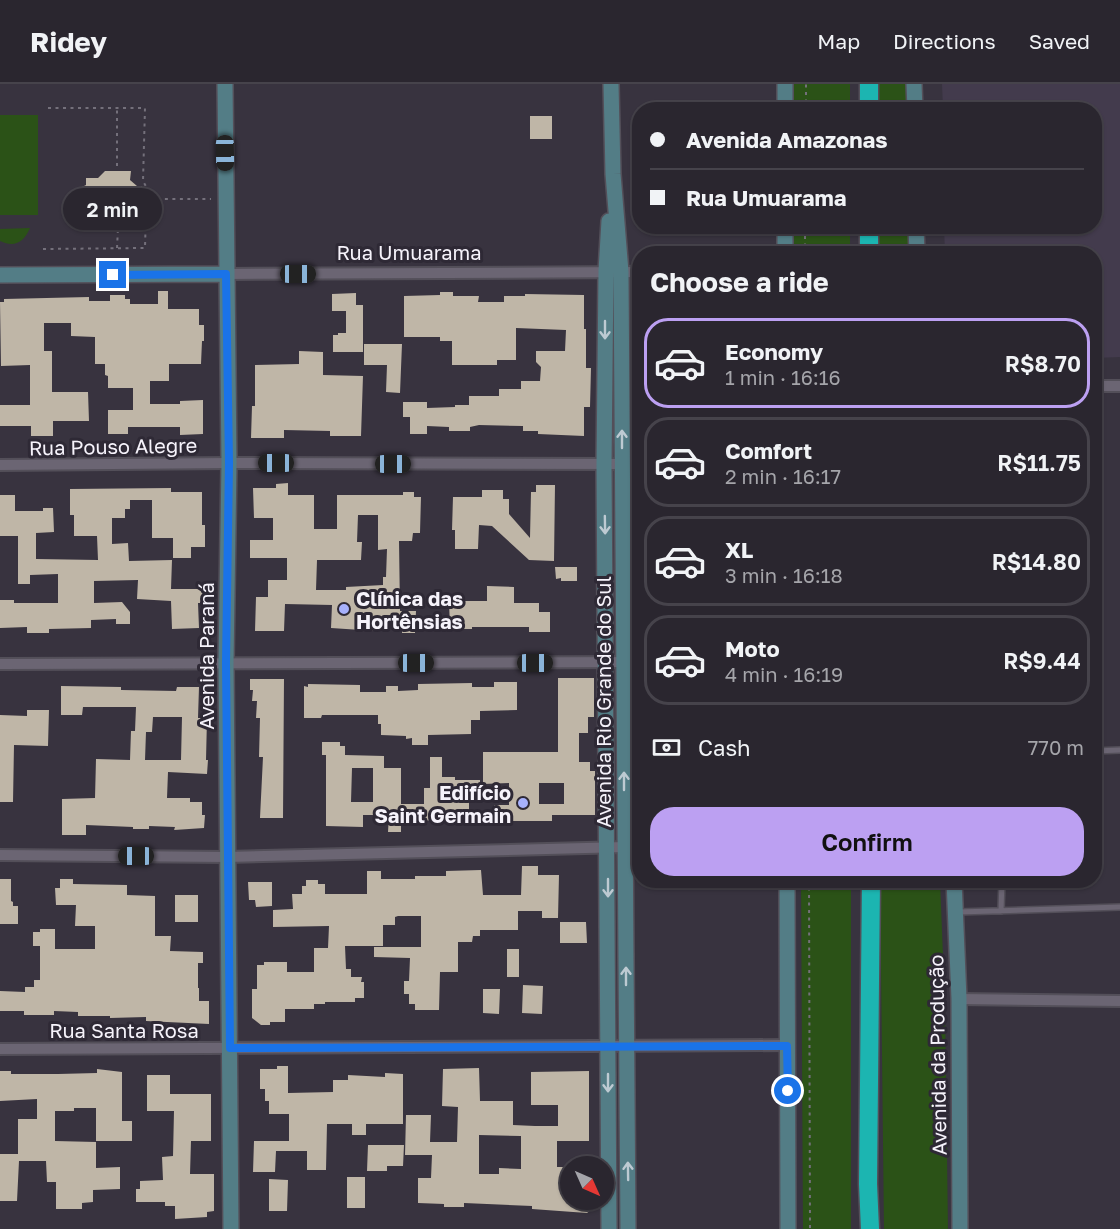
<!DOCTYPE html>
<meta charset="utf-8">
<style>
:root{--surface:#2a262f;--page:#36323b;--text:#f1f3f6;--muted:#a5a5aa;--line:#46434b;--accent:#bca0f2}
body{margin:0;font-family:"Golos Text",sans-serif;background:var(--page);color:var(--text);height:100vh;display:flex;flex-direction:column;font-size:22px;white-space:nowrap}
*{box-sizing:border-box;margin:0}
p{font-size:20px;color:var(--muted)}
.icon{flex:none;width:33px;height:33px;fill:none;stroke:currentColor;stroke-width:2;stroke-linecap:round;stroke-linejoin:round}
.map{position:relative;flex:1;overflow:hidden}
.details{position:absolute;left:632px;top:162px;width:470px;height:642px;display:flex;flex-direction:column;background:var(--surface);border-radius:24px;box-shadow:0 2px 4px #0004,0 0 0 2px var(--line)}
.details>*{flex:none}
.hud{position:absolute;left:632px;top:18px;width:470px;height:132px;border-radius:24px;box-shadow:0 2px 4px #0004,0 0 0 2px var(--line);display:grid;align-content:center;height:132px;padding:0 18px;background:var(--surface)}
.needle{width:39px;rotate:135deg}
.fabs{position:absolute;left:560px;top:1072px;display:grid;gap:12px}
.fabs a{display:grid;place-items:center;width:54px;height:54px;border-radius:50%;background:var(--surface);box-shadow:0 2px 4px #0004,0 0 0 2px var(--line);font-size:30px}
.end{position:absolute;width:27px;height:27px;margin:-14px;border:8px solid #1a73e8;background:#fff;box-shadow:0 0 0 3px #fff}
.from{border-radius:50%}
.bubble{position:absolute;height:42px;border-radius:21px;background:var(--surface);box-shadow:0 2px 4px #0004,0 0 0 2px var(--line);font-size:20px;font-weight:600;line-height:42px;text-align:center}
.car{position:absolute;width:18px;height:36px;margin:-18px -9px;border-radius:8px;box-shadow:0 0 4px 2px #0007;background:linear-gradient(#222 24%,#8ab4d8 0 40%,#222 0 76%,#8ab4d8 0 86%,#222 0)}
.hud b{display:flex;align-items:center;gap:21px;height:57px;font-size:22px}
.hud b+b{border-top:2px solid var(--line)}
.hud i{width:15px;height:15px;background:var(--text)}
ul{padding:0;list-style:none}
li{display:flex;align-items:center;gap:18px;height:90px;margin:0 12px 9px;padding:0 6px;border:3px solid var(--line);border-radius:24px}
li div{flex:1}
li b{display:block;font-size:22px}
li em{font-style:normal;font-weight:600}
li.current{border-color:var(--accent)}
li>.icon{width:54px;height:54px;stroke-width:1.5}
h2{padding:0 18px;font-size:27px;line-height:72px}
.pay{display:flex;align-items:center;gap:15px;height:66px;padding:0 18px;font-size:22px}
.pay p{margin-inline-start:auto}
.primary-button{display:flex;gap:12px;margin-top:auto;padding:12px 18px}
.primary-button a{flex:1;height:69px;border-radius:24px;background:var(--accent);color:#111;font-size:24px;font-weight:600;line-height:69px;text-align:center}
header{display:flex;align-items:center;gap:36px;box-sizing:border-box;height:84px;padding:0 30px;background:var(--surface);border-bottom:2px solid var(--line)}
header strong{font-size:28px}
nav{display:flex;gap:33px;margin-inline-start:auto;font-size:21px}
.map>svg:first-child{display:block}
.built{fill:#433b4d}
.green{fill:#2b5217}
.building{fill:#bfb6a7;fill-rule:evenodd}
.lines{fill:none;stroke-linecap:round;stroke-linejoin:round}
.lane-casing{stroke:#534f59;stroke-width:8}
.street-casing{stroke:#534f59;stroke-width:14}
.secondary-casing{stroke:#534f59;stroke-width:18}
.highway-casing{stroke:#534f59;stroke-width:21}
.path{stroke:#74707b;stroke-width:2;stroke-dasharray:3 4.5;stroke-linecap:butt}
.lane{stroke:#6b6573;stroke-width:5}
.street{stroke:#6b6573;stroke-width:10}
.secondary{stroke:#537d86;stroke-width:15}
.highway{stroke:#1cb5b1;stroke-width:18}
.oneway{stroke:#bdcad2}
.route{stroke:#1a73e8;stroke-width:8}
.poi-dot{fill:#a7b1fc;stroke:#2e2935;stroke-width:2}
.labels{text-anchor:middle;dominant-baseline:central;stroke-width:6;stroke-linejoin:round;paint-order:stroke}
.street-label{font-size:20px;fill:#f6f3fb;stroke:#2e2935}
.poi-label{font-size:20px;font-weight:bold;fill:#f6f3fb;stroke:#2e2935;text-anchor:start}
</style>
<header>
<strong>Ridey</strong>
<nav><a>Map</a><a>Directions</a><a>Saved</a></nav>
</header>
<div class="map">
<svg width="1120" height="1145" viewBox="0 0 1120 1145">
<rect width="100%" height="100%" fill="#38333f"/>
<path class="built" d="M 942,0 L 1120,0 L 1120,273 L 1094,274 L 1094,170 L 945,169 L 944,143 L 1094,142 L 1094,26 L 943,25 Z"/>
<path class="green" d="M 793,0 L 850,0 L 850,25 L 793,25 Z
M 878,0 L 909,0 L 909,25 L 878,25 Z
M 0,31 L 38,31 L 38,131 L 0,131 Z
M 792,143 L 850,143 L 850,169 L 792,170 Z
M 878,143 L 910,143 L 910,169 L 878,169 Z
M 30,144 C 24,158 15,164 0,157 L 0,145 Z
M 801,797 L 851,797 L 851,1145 L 803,1145 Z
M 880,797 L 940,797 L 945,922 L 948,1145 L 884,1145 Z"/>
<path class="building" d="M 530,32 L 552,32 L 552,55 L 530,55 Z
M 105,87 L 131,87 L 130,96 L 137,102 L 142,102 L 141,123 L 129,123 L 129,137 L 106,137 L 98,128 L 85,129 L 85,120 L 82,118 L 82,103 L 86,101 L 86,94 L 98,94 Z
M 158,207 L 168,207 L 168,225 L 199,225 L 199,241 L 204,241 L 204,257 L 202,257 L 201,280 L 169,280 L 169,297 L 150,297 L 150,320 L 180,320 L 180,317 L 203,316 L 203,350 L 180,351 L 180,343 L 128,343 L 128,350 L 108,350 L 108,326 L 133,326 L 133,304 L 108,304 L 108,292 L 105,291 L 105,280 L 95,280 L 95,253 L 71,252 L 71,239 L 44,239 L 44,267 L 52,267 L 52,308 L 88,308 L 89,337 L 53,337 L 53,352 L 31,352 L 31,342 L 0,342 L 0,321 L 30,321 L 30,281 L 1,282 L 0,218 L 4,218 L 4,215 L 89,213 L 89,217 L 110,217 L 110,211 L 125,211 L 125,215 L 130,215 L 130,220 L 158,220 Z
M 440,208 L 453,208 L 453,212 L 479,212 L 478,218 L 504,218 L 504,212 L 525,212 L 525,210 L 584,211 L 584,245 L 586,245 L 586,284 L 591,284 L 590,323 L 584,323 L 584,352 L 538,350 L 538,347 L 523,347 L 523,342 L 479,341 L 470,343 L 470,347 L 449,347 L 449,343 L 427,342 L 427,350 L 410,350 L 410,333 L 403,333 L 403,318 L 427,318 L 427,324 L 455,323 L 455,321 L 469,321 L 469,312 L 499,312 L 499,305 L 521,305 L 521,297 L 540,297 L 541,283 L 536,278 L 536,267 L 565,267 L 566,246 L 516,244 L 516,276 L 497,276 L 497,281 L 452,281 L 452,257 L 440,257 L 440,253 L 404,253 L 404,212 L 440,211 Z
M 356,209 L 356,221 L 363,221 L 363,268 L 333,268 L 333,251 L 338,251 L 338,249 L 346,249 L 346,227 L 332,227 L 332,210 Z
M 364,260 L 402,260 L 400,309 L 386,308 L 387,281 L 364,281 Z
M 299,267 L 323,268 L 323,291 L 363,292 L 361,352 L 330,352 L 330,347 L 284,346 L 284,354 L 251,354 L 252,322 L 255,322 L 255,281 L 299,280 Z
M 288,399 L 288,411 L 314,411 L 314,445 L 337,445 L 337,411 L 403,411 L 403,408 L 414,408 L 414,413 L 421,413 L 420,449 L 413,449 L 412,457 L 399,457 L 400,527 L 416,527 L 415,549 L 402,549 L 402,538 L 376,538 L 376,547 L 331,544 L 332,521 L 285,520 L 284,547 L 255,547 L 256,513 L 268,513 L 268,496 L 287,496 L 287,474 L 250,474 L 250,456 L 273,456 L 273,434 L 254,434 L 253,404 L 276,404 L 276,400 ZM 358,431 L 378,431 L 378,466 L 387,465 L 386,493 L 383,493 L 383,501 L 346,503 L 346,506 L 316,506 L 317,476 L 361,476 L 362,458 L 357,458 Z
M 536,401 L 555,401 L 554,477 L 529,476 L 492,442 L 479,441 L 478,465 L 455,465 L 455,446 L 452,446 L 453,413 L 482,413 L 482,406 L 503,406 L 503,415 L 509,415 L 509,430 L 530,454 L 531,408 L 536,408 Z
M 171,404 L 171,408 L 202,408 L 202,441 L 205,441 L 205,463 L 191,463 L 191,474 L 173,474 L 173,454 L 152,454 L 152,416 L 130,416 L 130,425 L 125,425 L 125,434 L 112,434 L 112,460 L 128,459 L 129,477 L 172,476 L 171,505 L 208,505 L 208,519 L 198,519 L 199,544 L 172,545 L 171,517 L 137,515 L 138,496 L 94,497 L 94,519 L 122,518 L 130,528 L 130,540 L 116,540 L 116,535 L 91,536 L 91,544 L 49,545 L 49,549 L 27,549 L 27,543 L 0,544 L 0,516 L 14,516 L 14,519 L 58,519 L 58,490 L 30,491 L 30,500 L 18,500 L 18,452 L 0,452 L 0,411 L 15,411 L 15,427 L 43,427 L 43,424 L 53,424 L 54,448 L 36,449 L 36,475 L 98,476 L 97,452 L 74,452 L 74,431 L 70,431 L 70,405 Z
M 555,483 L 577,483 L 577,497 L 561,497 L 561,494 L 556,495 Z
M 487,502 L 514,503 L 514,519 L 539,519 L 539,528 L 550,528 L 550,548 L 529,548 L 529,543 L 472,543 L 472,545 L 450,545 L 449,517 L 487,517 Z
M 558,594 L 594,594 L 594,633 L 588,633 L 588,649 L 579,649 L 579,678 L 590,678 L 590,687 L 595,687 L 595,731 L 552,731 L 552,737 L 494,737 L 494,721 L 509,721 L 509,699 L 483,700 L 483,668 L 558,668 ZM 539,699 L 564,699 L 564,720 L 539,720 Z
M 250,595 L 284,595 L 283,734 L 260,734 L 263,673 L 259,673 L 260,634 L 256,634 L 257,617 L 252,617 L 253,606 L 250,606 Z
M 494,598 L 517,598 L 517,626 L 480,627 L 480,636 L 471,636 L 471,650 L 428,651 L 428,661 L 412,661 L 412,654 L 406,655 L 406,652 L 381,651 L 381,640 L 378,640 L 378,631 L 322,631 L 321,634 L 304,634 L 304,602 L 308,603 L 308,600 L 360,601 L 360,608 L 386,608 L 386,602 L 398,602 L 398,607 L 418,606 L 418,600 L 472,599 L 472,603 L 494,603 Z
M 61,602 L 121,603 L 121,606 L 176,607 L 177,603 L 199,603 L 198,634 L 207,634 L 206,676 L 208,676 L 207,690 L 168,688 L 167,714 L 190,714 L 190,718 L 202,718 L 202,731 L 205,731 L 204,744 L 174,746 L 175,743 L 149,742 L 149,745 L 133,745 L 133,743 L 86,741 L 86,751 L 62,751 L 62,715 L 95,714 L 96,675 L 130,676 L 131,647 L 135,647 L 136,623 L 83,623 L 82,631 L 61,631 ZM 153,633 L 182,633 L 181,676 L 145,676 L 146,648 L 152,648 Z
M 27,626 L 49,626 L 48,662 L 14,661 L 13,718 L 0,718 L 0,631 L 27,632 Z
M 322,658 L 340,658 L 340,662 L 345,662 L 345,671 L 384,672 L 384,684 L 401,684 L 401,720 L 424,720 L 424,704 L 430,704 L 430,673 L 442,673 L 442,693 L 455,693 L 455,696 L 480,696 L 480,710 L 469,710 L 469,737 L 401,736 L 401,748 L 388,748 L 389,731 L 363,731 L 363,743 L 326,742 L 326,671 L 322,671 ZM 352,684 L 373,684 L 373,718 L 351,718 Z
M 522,782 L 538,782 L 538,791 L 559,791 L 558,834 L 542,834 L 542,827 L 518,827 L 518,846 L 480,846 L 480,852 L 473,852 L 472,858 L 458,858 L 458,888 L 440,888 L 439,926 L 415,926 L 415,920 L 409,920 L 409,910 L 404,910 L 404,897 L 409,897 L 410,874 L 374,873 L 374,863 L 421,863 L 421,832 L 398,832 L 395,833 L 395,841 L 383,841 L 383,862 L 345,862 L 346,885 L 351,885 L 351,893 L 362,893 L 361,898 L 364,898 L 364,914 L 355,914 L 355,918 L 325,918 L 325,920 L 314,920 L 314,925 L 285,925 L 285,938 L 270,938 L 270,941 L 261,941 L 252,934 L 252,905 L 257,905 L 257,881 L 264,881 L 264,878 L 287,878 L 287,888 L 314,888 L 314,864 L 328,864 L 329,842 L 273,843 L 273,826 L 293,825 L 292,810 L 302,810 L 302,802 L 306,802 L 306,796 L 318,796 L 318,800 L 325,800 L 325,810 L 367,810 L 367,787 L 381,787 L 381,795 L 415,795 L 415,792 L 446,792 L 446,787 L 481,786 L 483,811 L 521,811 Z
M 0,795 L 11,795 L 11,817 L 13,818 L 13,822 L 18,822 L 18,840 L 0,840 Z
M 60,795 L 73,795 L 73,800 L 127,801 L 127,811 L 155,812 L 155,852 L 171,852 L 170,867 L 203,868 L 203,879 L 198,879 L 198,904 L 199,904 L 199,917 L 209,917 L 209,940 L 146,937 L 146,933 L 110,934 L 110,932 L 78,932 L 78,928 L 54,927 L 54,931 L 24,931 L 24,927 L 0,927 L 0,907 L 25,908 L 25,903 L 34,903 L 34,896 L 40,896 L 40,862 L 33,862 L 33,848 L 40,848 L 40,845 L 55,845 L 55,865 L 95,865 L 95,842 L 75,842 L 76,821 L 56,821 L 55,804 L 60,804 Z
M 248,798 L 272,798 L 272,822 L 256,823 L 255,816 L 249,816 Z
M 175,811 L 198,811 L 198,838 L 175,838 Z
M 560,838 L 586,838 L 587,859 L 560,859 Z
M 507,865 L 519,865 L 519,893 L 507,893 Z
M 523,901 L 543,902 L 542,930 L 522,929 Z
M 483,905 L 500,905 L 499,930 L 483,929 Z
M 277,982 L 288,982 L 288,1009 L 333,1008 L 333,996 L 348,996 L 348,991 L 385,993 L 385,989 L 403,990 L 403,1040 L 366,1040 L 366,1051 L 352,1051 L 352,1040 L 327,1040 L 326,1086 L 307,1086 L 307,1067 L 276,1067 L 275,1088 L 253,1088 L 254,1057 L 289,1057 L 289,1030 L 269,1030 L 269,1017 L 265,1017 L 265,1005 L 260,1005 L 260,985 L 277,985 Z
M 479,984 L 480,1017 L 513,1017 L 513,1041 L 535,1042 L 558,1042 L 558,1021 L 531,1021 L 531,988 L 589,987 L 589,1057 L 557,1057 L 557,1083 L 570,1083 L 570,1116 L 599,1116 L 599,1119 L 587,1129 L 532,1125 L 532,1122 L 464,1119 L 464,1123 L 444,1123 L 444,1120 L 418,1119 L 418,1094 L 431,1094 L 432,1071 L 405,1071 L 406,1031 L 431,1031 L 430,1058 L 457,1058 L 458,1023 L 442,1022 L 443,985 ZM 479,1051 L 521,1052 L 521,1085 L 499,1084 L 499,1090 L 479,1090 Z
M 97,985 L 122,988 L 122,1037 L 132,1037 L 132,1057 L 96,1057 L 96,1024 L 74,1024 L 74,1027 L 55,1027 L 55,1057 L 96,1058 L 96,1084 L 120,1083 L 120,1105 L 93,1106 L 93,1118 L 82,1119 L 82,1125 L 56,1125 L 56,1098 L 47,1098 L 46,1077 L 19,1077 L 17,1117 L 0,1117 L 0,1070 L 18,1070 L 18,1035 L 37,1035 L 37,1015 L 0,1017 L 0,987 L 11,987 L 11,990 L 58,990 L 97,989 Z
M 147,991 L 170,991 L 170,1010 L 211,1010 L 211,1057 L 191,1057 L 190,1090 L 214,1090 L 214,1127 L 207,1128 L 207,1133 L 175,1135 L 175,1122 L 165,1122 L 165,1118 L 136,1118 L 136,1105 L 140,1105 L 140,1097 L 163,1096 L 162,1073 L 173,1072 L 174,1027 L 147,1027 Z
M 368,1061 L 404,1061 L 403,1082 L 387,1082 L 387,1087 L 367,1087 Z
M 347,1093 L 365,1093 L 365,1124 L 347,1124 Z
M 269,1095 L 288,1096 L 287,1127 L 269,1127 Z"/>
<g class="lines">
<g class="lane-casing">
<path id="lane" d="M 1094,667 L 1120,666
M 1001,827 L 1002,796
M 958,828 L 1120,823"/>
</g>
<g class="street-casing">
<path id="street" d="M 227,190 L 639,188
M 1094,302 L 1120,302
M 0,381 L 229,379 L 622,380
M 0,580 L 639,578
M 0,771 L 227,773 L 625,763
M 959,915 L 1120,917
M 0,965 L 787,961"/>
</g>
<g class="secondary-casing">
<path id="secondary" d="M 225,0 L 229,379 L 226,579 L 231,1145
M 611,0 L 613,90 L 621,188 L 628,1145
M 785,0 L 785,26
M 914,0 L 915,26
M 785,142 L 785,170
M 916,142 L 917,170
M 0,191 L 227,190
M 787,796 L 788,1145
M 954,796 L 959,915 L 960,1145
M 609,1145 L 604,381 L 606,187 L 609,137"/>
</g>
<g class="highway-casing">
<path id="highway" d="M 869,0 L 869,26
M 869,142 L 869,170
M 870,1145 L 868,1100 L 871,796"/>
</g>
<path class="path" d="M 48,24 L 145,24 L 143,97 L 153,115 L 211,115
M 806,26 L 806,0
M 117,82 L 117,24
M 117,164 L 118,144
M 43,165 L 145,164 L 146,127 L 153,115
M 805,170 L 805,142
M 809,796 L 810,1145"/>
<use href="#lane" class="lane"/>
<use href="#street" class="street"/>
<use href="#secondary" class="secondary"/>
<use href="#highway" class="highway"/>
</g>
<defs><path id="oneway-shaft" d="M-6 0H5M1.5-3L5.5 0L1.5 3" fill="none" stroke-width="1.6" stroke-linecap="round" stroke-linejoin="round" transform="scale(1.5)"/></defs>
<g class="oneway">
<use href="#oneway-shaft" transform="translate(605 246) rotate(90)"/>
<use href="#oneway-shaft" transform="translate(622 355) rotate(-90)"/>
<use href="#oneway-shaft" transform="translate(605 441) rotate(89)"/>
<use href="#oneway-shaft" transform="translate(624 697) rotate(-90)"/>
<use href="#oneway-shaft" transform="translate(608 804) rotate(90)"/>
<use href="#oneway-shaft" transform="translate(626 892) rotate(-90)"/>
<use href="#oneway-shaft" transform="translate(608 999) rotate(90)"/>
<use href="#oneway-shaft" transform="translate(628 1087) rotate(-91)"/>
</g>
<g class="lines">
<path class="route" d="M 113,191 L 226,190 L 229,379 L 226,579 L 230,964 L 787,962 L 788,1007"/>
</g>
<g class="poi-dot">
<circle cx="344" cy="525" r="6"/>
<circle cx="523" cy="719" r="6"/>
</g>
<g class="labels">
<g class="street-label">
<text x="409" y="168">Rua Umuarama</text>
<text transform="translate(113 362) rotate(-1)">Rua Pouso Alegre</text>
<text transform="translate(206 572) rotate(-90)">Avenida Paraná</text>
<text transform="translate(603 618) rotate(-90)">Avenida Rio Grande do Sul</text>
<text x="124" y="946">Rua Santa Rosa</text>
<text transform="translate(937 971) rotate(-91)">Avenida da Produção</text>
</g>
<g class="poi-label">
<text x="356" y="514">Clínica das<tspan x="356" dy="23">Hortênsias</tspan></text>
<text x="511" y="708" text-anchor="end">Edifício<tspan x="511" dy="23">Saint Germain</tspan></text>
</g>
</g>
</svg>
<div class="fabs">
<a><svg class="needle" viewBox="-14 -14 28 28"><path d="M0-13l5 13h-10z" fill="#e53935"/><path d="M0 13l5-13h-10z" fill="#a5a5aa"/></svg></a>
</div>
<i class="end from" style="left:788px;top:1007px"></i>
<i class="end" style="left:113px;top:191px"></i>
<div class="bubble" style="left:63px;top:104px;width:99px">2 min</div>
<i class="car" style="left:225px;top:69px;rotate:179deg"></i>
<i class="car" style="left:298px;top:190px;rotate:90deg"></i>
<i class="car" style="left:276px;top:379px;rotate:270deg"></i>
<i class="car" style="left:393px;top:380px;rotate:90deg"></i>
<i class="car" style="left:416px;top:579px;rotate:90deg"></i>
<i class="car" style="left:535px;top:579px;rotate:90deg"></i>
<i class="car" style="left:136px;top:772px;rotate:270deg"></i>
<div class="hud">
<b><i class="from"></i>Avenida Amazonas</b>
<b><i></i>Rua Umuarama</b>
</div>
<section class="details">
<h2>Choose a ride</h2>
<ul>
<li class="current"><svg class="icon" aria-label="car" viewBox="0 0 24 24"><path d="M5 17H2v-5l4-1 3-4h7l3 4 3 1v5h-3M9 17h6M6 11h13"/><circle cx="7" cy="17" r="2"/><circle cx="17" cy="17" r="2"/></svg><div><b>Economy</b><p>1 min · 16:16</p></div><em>R$8.70</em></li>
<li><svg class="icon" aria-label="car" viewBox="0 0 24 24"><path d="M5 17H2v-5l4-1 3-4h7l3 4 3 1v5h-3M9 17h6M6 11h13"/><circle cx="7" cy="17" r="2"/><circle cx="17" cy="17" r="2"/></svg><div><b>Comfort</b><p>2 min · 16:17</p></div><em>R$11.75</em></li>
<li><svg class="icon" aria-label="car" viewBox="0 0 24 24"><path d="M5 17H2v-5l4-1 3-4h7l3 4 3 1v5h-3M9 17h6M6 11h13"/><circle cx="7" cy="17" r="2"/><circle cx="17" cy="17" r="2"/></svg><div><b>XL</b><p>3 min · 16:18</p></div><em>R$14.80</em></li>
<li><svg class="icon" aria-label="car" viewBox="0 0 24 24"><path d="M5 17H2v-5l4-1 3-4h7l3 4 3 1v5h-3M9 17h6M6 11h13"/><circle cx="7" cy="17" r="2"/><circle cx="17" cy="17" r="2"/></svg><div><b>Moto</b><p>4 min · 16:19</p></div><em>R$9.44</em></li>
</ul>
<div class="pay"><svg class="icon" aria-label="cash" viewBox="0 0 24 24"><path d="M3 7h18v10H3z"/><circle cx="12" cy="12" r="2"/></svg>Cash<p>770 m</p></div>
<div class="primary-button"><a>Confirm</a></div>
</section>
</div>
